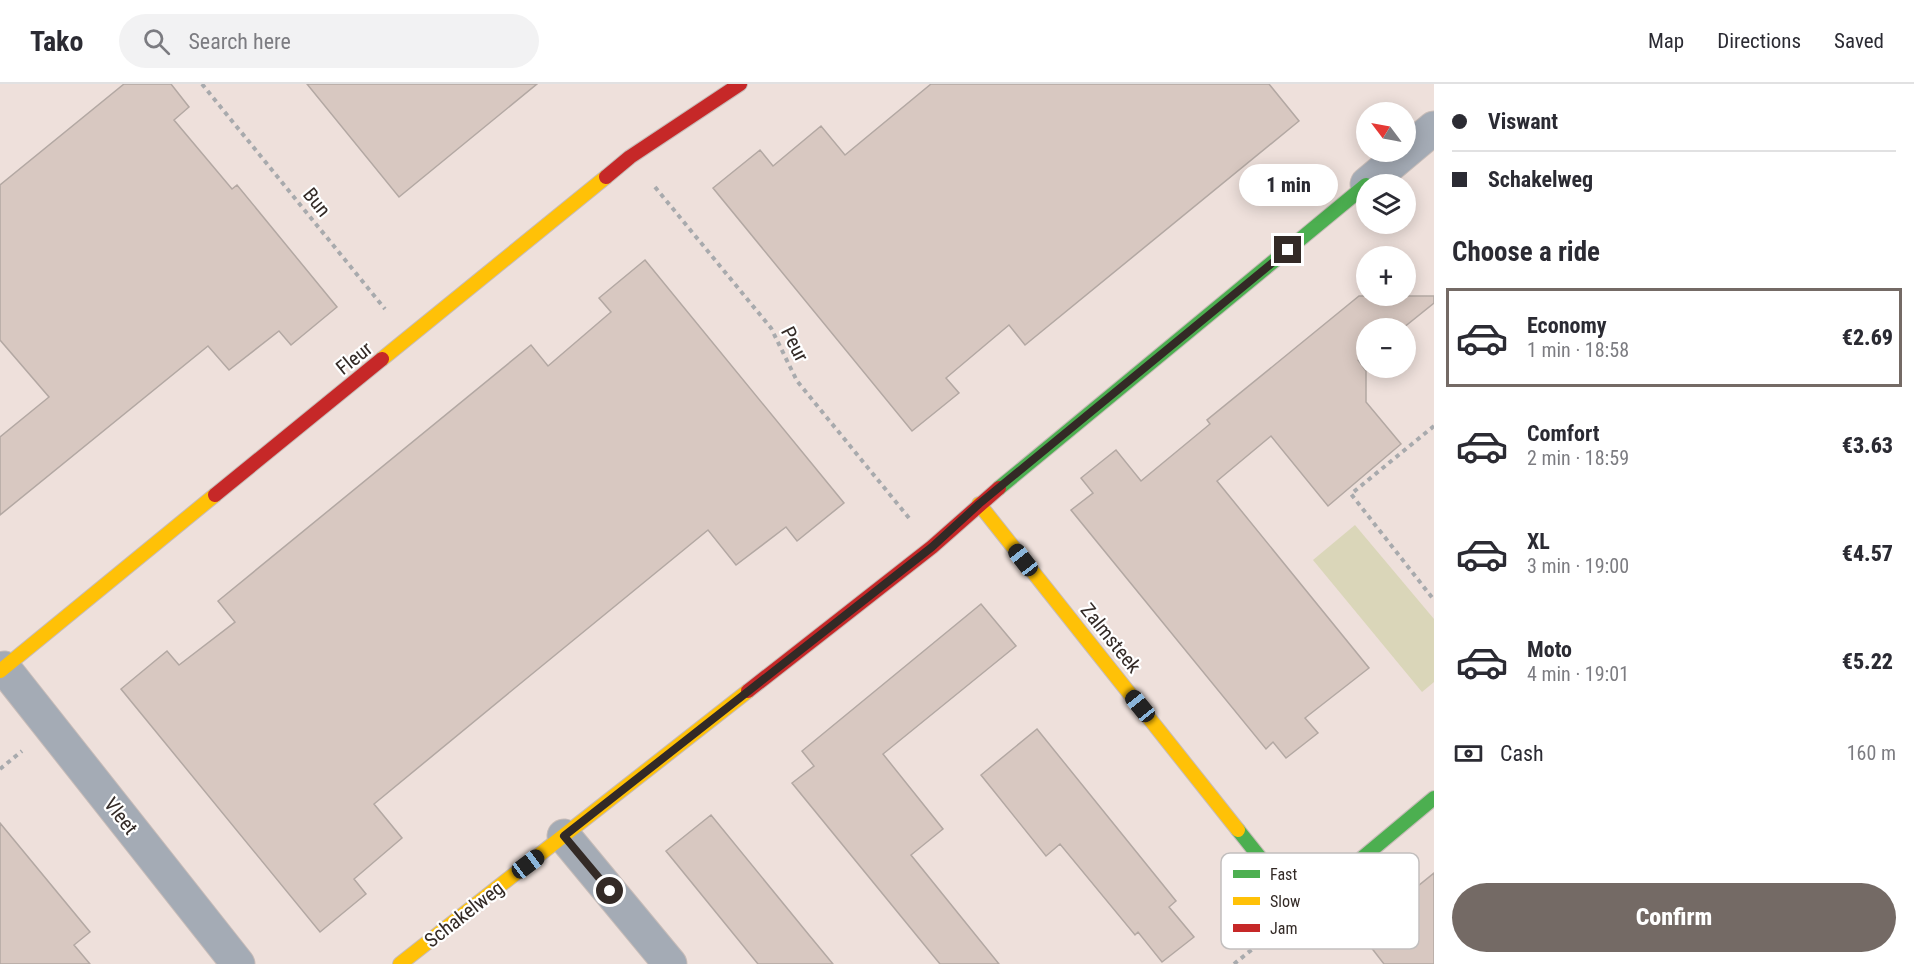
<!DOCTYPE html>
<meta charset="utf-8">
<style>
:root{--surface:#fff;--page:#f2f2f3;--text:#2b2b33;--muted:#7c7c81;--line:#e1e1e2;--accent:#746a65}
body{margin:0;font-family:"Roboto Condensed",sans-serif;background:var(--page);color:var(--text);height:100vh;display:flex;flex-direction:column;font-size:22px;white-space:nowrap}
*{box-sizing:border-box;margin:0}
p{font-size:20px;color:var(--muted)}
.icon{flex:none;width:33px;height:33px;fill:none;stroke:currentColor;stroke-width:2;stroke-linecap:round;stroke-linejoin:round}
.map{position:relative;flex:1;overflow:hidden}
.side{display:flex;flex-direction:column;background:var(--surface);width:480px}
.side>*{flex:none}
.banner{display:grid;align-content:center;height:132px;padding:0 18px;background:var(--surface)}
.needle{width:39px;rotate:302deg}
.fabs{position:absolute;left:1356px;top:18px;display:grid;gap:12px}
.fabs a{display:grid;place-items:center;width:60px;height:60px;border-radius:50%;background:var(--surface);box-shadow:0 3px 15px #0003;font-size:30px}
.end{position:absolute;width:27px;height:27px;margin:-14px;border:8px solid #332a26;background:#fff;box-shadow:0 0 0 3px #fff}
.from{border-radius:50%}
.bubble{position:absolute;height:42px;border-radius:21px;background:var(--surface);box-shadow:0 3px 15px #0003;font-size:20px;font-weight:800;line-height:42px;text-align:center}
.car{position:absolute;width:18px;height:36px;margin:-18px -9px;border-radius:8px;box-shadow:0 0 4px 2px #0007;background:linear-gradient(#222 24%,#8ab4d8 0 40%,#222 0 76%,#8ab4d8 0 86%,#222 0)}
.banner b{display:flex;align-items:center;gap:21px;height:57px;font-size:22px}
.banner b+b{border-top:2px solid var(--line)}
.banner i{width:15px;height:15px;background:var(--text)}
ul{padding:0;list-style:none}
li{display:flex;align-items:center;gap:18px;height:99px;margin:0 12px 9px;padding:0 6px;border:3px solid transparent;border-radius:0px}
li div{flex:1}
li b{display:block;font-size:22px}
li em{font-style:normal;font-weight:800}
li.current{border-color:var(--accent)}
li>.icon{width:54px;height:54px;stroke-width:1.5}
h2{padding:0 18px;font-size:27px;line-height:72px}
.pay{display:flex;align-items:center;gap:15px;height:66px;padding:0 18px;font-size:22px}
.pay p{margin-inline-start:auto}
.primary-button{display:flex;gap:12px;margin-top:auto;padding:12px 18px}
.primary-button a{flex:1;height:69px;border-radius:36px;background:var(--accent);color:#fff;font-size:24px;font-weight:800;line-height:69px;text-align:center}
header{display:flex;align-items:center;gap:36px;box-sizing:border-box;height:84px;padding:0 30px;background:var(--surface);border-bottom:2px solid var(--line)}
header strong{font-size:28px}
nav{display:flex;gap:33px;margin-inline-start:auto;font-size:21px}
.search{width:420px;height:54px;background:var(--page);display:flex;align-items:center;gap:15px;box-sizing:border-box;padding:0 21px;border-radius:33px;color:var(--muted);font-size:22px}
main{display:flex;flex:1;min-height:0}
.map>svg:first-child{display:block}
.green{fill:#dad6b9}
.building{fill:#d8c8c1;stroke:#b3a8a3;stroke-width:1.5}
.lines{fill:none;stroke-linecap:round;stroke-linejoin:round}
.street-casing{stroke:#c7bcb8;stroke-width:35}
.fast-casing{stroke:#c7bcb8;stroke-width:16}
.slow-casing{stroke:#c7bcb8;stroke-width:16}
.jam-casing{stroke:#c7bcb8;stroke-width:16}
.path{stroke:#a8aaad;stroke-width:4;stroke-dasharray:4.5 4.5;stroke-linecap:butt}
.street{stroke:#a4abb5;stroke-width:33}
.fast{stroke:#4caf50;stroke-width:14}
.slow{stroke:#ffc107;stroke-width:14}
.jam{stroke:#c62828;stroke-width:14}
.route{stroke:#332a26;stroke-width:8}
.labels{text-anchor:middle;dominant-baseline:central;stroke-width:4.5;stroke-linejoin:round;paint-order:stroke}
.street-label{font-size:20px;fill:#332a26;stroke:#fff}
.key{fill:#fff;stroke:#c2bfbe;stroke-width:1.5}
.key-label{font-size:16px;fill:#332a26}
</style>
<header>
<strong>Tako</strong>
<div class="search"><svg class="icon" aria-label="search" viewBox="0 0 24 24"><circle cx="10" cy="10" r="6"/><path d="M15 15l6 6"/></svg>Search here</div>
<nav><a>Map</a><a>Directions</a><a>Saved</a></nav>
</header>
<main>
<div class="map">
<svg width="1434" height="880" viewBox="0 0 1434 880">
<rect width="100%" height="100%" fill="#eee0db"/>
<path class="green" d="M 1355,441 L 1434,535 L 1434,598 L 1422,608 L 1313,476 Z"/>
<path class="building" d="M 124,0 L 171,0 L 189,23 L 174,36 L 232,105 L 237,101 L 337,223 L 291,261 L 279,247 L 229,286 L 208,262 L 0,431 L 0,353 L 49,313 L 0,256 L 0,101 Z
M 307,0 L 537,0 L 399,113 Z
M 931,0 L 1269,0 L 1299,37 L 1025,261 L 1009,241 L 946,294 L 959,309 L 912,347 L 713,104 L 760,66 L 773,82 L 821,42 L 845,71 Z
M 645,176 L 844,419 L 797,457 L 786,443 L 736,481 L 708,446 L 510,608 L 374,720 L 402,754 L 354,795 L 366,810 L 320,848 L 121,605 L 167,567 L 179,581 L 235,538 L 218,517 L 531,261 L 548,282 L 611,228 L 599,214 Z
M 1359,212 L 1434,212 L 1434,219 L 1403,244 L 1366,244 L 1366,269 L 1358,276 L 1366,287 L 1366,318 L 1401,360 L 1328,422 L 1271,352 L 1217,397 L 1369,584 L 1305,634 L 1318,649 L 1286,674 L 1273,658 L 1266,665 L 1071,426 L 1093,409 L 1081,394 L 1116,366 L 1141,397 L 1210,340 L 1207,336 Z
M 981,520 L 1016,562 L 883,670 L 943,745 L 911,771 L 999,880 L 940,880 L 792,699 L 814,682 L 802,667 Z
M 1037,645 L 1176,817 L 1169,823 L 1194,853 L 1162,878 L 1138,848 L 1135,851 L 1060,760 L 1046,772 L 981,691 Z
M 711,731 L 809,851 L 833,880 L 758,880 L 666,767 Z
M 0,739 L 90,848 L 74,861 L 90,880 L 0,880 Z
M 1434,789 L 1434,880 L 1384,880 L 1360,849 Z"/>
<g class="lines">
<g class="street-casing">
<path id="street" d="M 1367,100 L 1434,44
M 4,584 L 238,880
M 564,752 L 670,880"/>
</g>
<g class="fast-casing">
<path id="fast" d="M 999,404 L 1366,101
M 1238,746 L 1301,825 L 1434,714"/>
</g>
<g class="slow-casing">
<path id="slow" d="M 382,275 L 606,93
M 979,420 L 1238,746
M 0,587 L 215,411
M 400,880 L 748,607"/>
</g>
<g class="jam-casing">
<path id="jam" d="M 606,93 L 630,73 L 740,0
M 215,411 L 382,275
M 748,607 L 932,463 L 999,404"/>
</g>
<path class="path" d="M 202,0 L 385,225
M 655,103 L 771,244 L 797,297 L 909,434
M 1434,342 L 1351,410 L 1434,516
M 0,685 L 22,667
M 1234,880 L 1271,850"/>
<use href="#street" class="street"/>
<use href="#fast" class="fast"/>
<use href="#slow" class="slow"/>
<use href="#jam" class="jam"/>
</g>
<g class="lines">
<path class="route" d="M 610,807 L 564,752 L 932,463 L 979,420 L 1288,166"/>
</g>
<g class="labels">
<g class="street-label">
<text transform="translate(317 118) rotate(51)">Bun</text>
<text transform="translate(795 260) rotate(63)">Peur</text>
<text transform="translate(354 274) rotate(-39)">Fleur</text>
<text transform="translate(1111 554) rotate(51)">Zalmsteek</text>
<text transform="translate(121 732) rotate(52)">Vleet</text>
<text transform="translate(464 830) rotate(-38)">Schakelweg</text>
</g>
</g>
<rect x="1221" y="769" width="198" height="96" rx="9" class="key"/>
<rect x="1233" y="786" width="27" height="8" fill="#4caf50"/>
<rect x="1233" y="813" width="27" height="8" fill="#ffc107"/>
<rect x="1233" y="840" width="27" height="8" fill="#c62828"/>
<g class="key-label">
<text x="1270" y="796">Fast</text>
<text x="1270" y="823">Slow</text>
<text x="1270" y="850">Jam</text>
</g>
</svg>
<div class="fabs">
<a><svg class="needle" viewBox="-14 -14 28 28"><path d="M0-13l5 13h-10z" fill="#e53935"/><path d="M0 13l5-13h-10z" fill="#7c7c81"/></svg></a>
<a><svg class="icon" aria-label="layers" viewBox="0 0 24 24"><path d="M12 4l9 5-9 5-9-5zM3 14l9 5 9-5"/></svg></a>
<a>+</a>
<a>−</a>
</div>
<i class="end from" style="left:610px;top:807px"></i>
<i class="end" style="left:1288px;top:166px"></i>
<div class="bubble" style="left:1239px;top:80px;width:99px">1 min</div>
<i class="car" style="left:1023px;top:476px;rotate:322deg"></i>
<i class="car" style="left:1140px;top:622px;rotate:321deg"></i>
<i class="car" style="left:528px;top:780px;rotate:53deg"></i>
</div>
<section class="side">
<div class="banner">
<b><i class="from"></i>Viswant</b>
<b><i></i>Schakelweg</b>
</div>
<h2>Choose a ride</h2>
<ul>
<li class="current"><svg class="icon" aria-label="car" viewBox="0 0 24 24"><path d="M5 17H2v-5l4-1 3-4h7l3 4 3 1v5h-3M9 17h6M6 11h13"/><circle cx="7" cy="17" r="2"/><circle cx="17" cy="17" r="2"/></svg><div><b>Economy</b><p>1 min · 18:58</p></div><em>€2.69</em></li>
<li><svg class="icon" aria-label="car" viewBox="0 0 24 24"><path d="M5 17H2v-5l4-1 3-4h7l3 4 3 1v5h-3M9 17h6M6 11h13"/><circle cx="7" cy="17" r="2"/><circle cx="17" cy="17" r="2"/></svg><div><b>Comfort</b><p>2 min · 18:59</p></div><em>€3.63</em></li>
<li><svg class="icon" aria-label="car" viewBox="0 0 24 24"><path d="M5 17H2v-5l4-1 3-4h7l3 4 3 1v5h-3M9 17h6M6 11h13"/><circle cx="7" cy="17" r="2"/><circle cx="17" cy="17" r="2"/></svg><div><b>XL</b><p>3 min · 19:00</p></div><em>€4.57</em></li>
<li><svg class="icon" aria-label="car" viewBox="0 0 24 24"><path d="M5 17H2v-5l4-1 3-4h7l3 4 3 1v5h-3M9 17h6M6 11h13"/><circle cx="7" cy="17" r="2"/><circle cx="17" cy="17" r="2"/></svg><div><b>Moto</b><p>4 min · 19:01</p></div><em>€5.22</em></li>
</ul>
<div class="pay"><svg class="icon" aria-label="cash" viewBox="0 0 24 24"><path d="M3 7h18v10H3z"/><circle cx="12" cy="12" r="2"/></svg>Cash<p>160 m</p></div>
<div class="primary-button"><a>Confirm</a></div>
</section>
</main>
